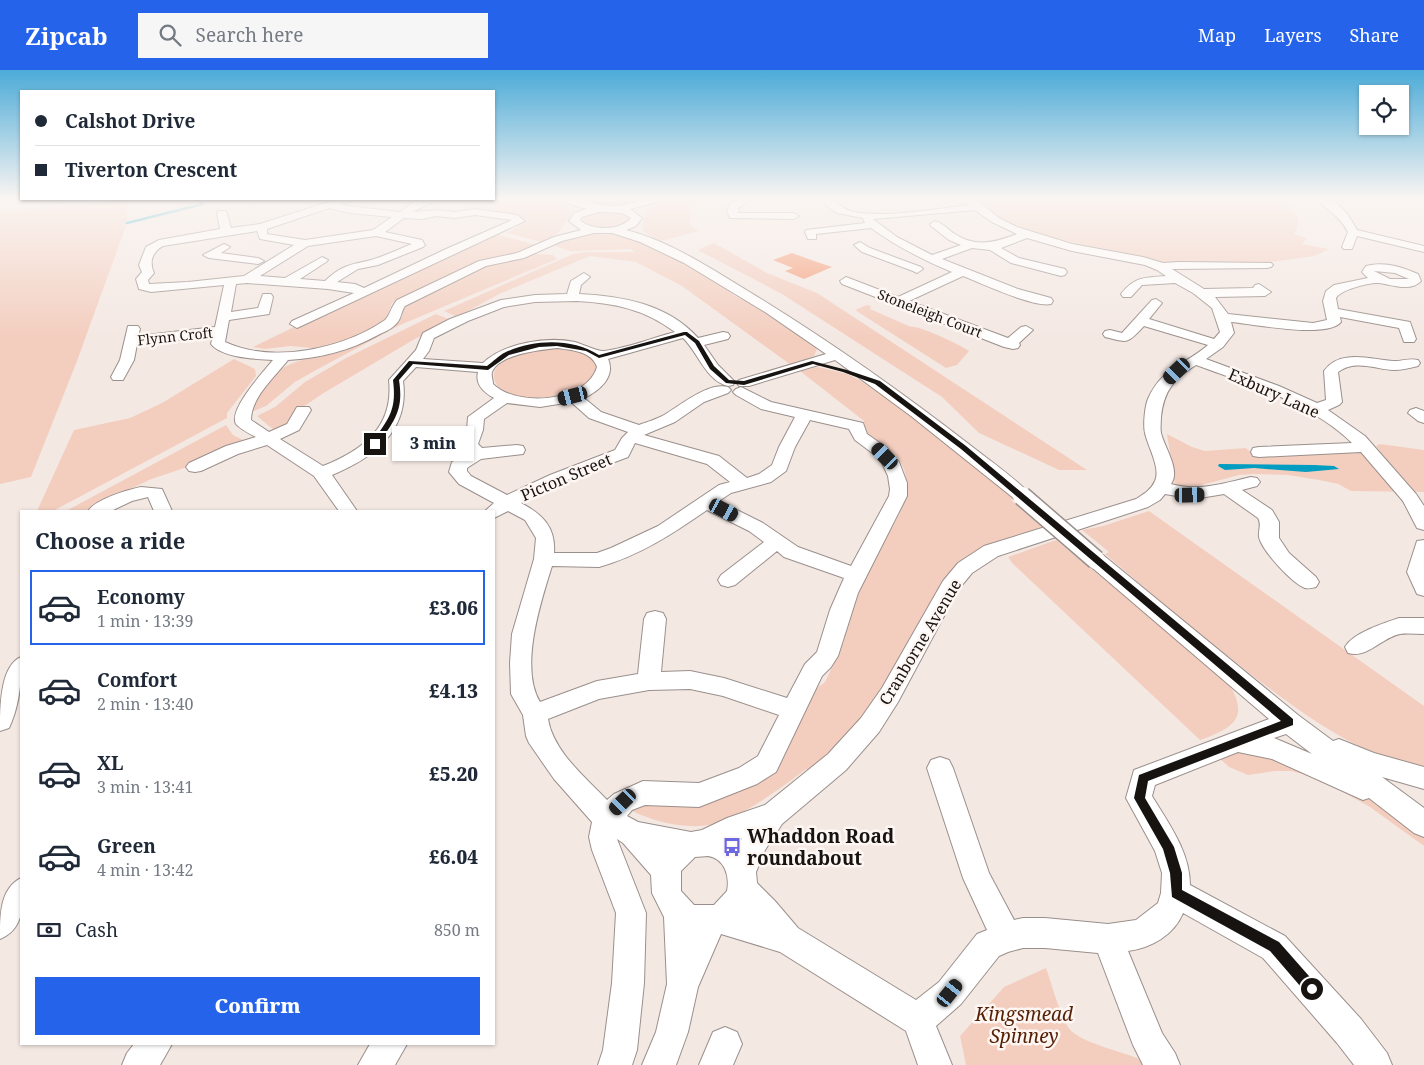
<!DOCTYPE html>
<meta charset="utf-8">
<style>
:root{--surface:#fff;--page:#f6f6f7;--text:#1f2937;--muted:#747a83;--line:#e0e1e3;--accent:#2563eb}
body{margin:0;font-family:"Noto Serif",serif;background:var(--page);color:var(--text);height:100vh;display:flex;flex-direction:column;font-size:19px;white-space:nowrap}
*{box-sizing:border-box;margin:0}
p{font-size:16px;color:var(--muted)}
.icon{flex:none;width:28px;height:28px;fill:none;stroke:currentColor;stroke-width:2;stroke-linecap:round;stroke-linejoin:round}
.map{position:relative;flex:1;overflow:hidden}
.details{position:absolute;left:20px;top:440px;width:475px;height:535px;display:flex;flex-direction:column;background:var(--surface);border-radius:0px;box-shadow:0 1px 4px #0004}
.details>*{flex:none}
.hud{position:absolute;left:20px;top:20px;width:475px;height:110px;border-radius:0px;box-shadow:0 1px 4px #0004;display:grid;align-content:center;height:110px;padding:0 15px;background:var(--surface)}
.tools{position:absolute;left:1359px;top:15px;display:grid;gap:10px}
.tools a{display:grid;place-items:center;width:50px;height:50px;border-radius:0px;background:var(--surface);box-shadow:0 1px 4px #0004;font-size:25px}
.end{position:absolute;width:22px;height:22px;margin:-11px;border:6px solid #161311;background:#fff;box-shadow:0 0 0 2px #fff}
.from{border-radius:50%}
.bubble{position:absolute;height:35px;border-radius:0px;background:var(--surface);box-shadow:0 1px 4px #0004;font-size:16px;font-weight:800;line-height:35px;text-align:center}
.car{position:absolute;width:15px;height:30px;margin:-15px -8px;border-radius:6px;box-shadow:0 0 4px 1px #0007;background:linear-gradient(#222 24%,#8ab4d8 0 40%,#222 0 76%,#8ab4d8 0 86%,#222 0)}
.hud b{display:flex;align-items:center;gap:18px;height:48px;font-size:19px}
.hud b+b{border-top:1px solid var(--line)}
.hud i{width:12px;height:12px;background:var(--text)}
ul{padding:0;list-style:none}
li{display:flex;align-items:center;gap:15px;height:75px;margin:0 10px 8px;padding:0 5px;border:2px solid transparent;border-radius:0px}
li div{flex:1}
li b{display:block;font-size:19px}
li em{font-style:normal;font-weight:800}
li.on{border-color:var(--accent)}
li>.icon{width:45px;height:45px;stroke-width:1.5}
h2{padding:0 15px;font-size:22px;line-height:60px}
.pay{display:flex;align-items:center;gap:12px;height:55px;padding:0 15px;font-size:19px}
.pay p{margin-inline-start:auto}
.button{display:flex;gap:10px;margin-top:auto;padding:10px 15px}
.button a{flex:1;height:58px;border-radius:0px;background:var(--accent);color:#fff;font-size:20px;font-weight:800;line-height:58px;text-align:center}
header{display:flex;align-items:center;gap:30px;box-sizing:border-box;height:70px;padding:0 25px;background:var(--accent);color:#fff}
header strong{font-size:24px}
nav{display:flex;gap:28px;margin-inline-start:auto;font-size:18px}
.search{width:350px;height:45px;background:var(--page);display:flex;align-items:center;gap:12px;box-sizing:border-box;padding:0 18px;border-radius:0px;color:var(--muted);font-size:19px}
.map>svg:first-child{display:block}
.green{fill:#f3cebf}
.water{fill:#029dc0}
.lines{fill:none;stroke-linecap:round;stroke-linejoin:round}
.stream{stroke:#029dc0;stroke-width:2.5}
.building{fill:#f49b76}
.minor-casing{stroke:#9a8f8b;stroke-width:2}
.minor{fill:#fff;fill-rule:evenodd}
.minor-bridge-casing{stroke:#9a8f8b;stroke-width:21;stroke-linecap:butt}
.minor-bridge{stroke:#fff;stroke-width:18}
.route{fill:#161311}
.labels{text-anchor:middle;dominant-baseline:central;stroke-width:5;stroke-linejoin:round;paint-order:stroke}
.far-street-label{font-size:14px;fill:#161311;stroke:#fef6f3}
.street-label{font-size:16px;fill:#161311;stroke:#fef6f3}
.near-poi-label{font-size:19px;font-weight:bold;fill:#161311;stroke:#fef6f3;text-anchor:start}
.near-park-label{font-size:19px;font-style:italic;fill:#551f03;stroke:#fef6f3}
</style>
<header>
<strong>Zipcab</strong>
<div class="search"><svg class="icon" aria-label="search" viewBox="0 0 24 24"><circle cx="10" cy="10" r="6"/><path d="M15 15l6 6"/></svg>Search here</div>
<nav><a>Map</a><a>Layers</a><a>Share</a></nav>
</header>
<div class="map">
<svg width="1424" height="995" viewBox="0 0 1424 995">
<rect width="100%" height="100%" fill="#f4e8e3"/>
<path class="green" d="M 494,127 L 556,127 L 563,132 L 564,136 L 568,136 L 572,143 C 564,157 558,165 542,172 L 507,163 L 529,150 L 487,144 L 491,134 L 465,134 L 461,129 Z
M 569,127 L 655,127 C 633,135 590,142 569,127 Z
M 673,127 L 708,127 L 691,136 L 690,155 L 699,161 L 660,171 L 643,161 C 642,136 653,134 673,127 Z
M 973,127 L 1276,127 C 1290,135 1306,148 1294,164 L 1307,168 L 1302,174 L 1329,179 L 1314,186 L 1258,194 L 1165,194 L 1114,184 L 1026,160 L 996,146 Z
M 128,130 L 127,153 L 77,291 L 31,407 L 0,414 L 0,142 Z
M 618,141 L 628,145 L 628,150 C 617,158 595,160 584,151 L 586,146 L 596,142 Z
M 613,163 L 642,172 L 653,178 L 656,177 L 712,208 L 735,226 L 758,236 L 815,274 L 817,279 L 814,286 L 791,295 L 682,216 L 636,192 L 590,186 L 499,224 L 457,247 L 444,241 L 573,184 L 588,182 L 635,182 L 631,179 L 570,181 L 553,175 L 560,172 L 559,172 L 589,164 Z
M 499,165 L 536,175 L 510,185 L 481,190 L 402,227 L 392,233 L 385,251 L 345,273 L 313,278 L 290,276 L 265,279 L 253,277 L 448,182 Z
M 714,173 L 767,203 L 817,223 L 1087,400 L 1059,400 L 979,363 L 942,327 L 782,224 L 698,180 Z
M 535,184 L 553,185 L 557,189 L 400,255 L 318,299 L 295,312 L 266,336 L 249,343 C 257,330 266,312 278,302 C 296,287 319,288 340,282 C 353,278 389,261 398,252 C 403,247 403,244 404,238 L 410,231 L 491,194 L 519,190 Z
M 867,235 L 871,236 L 870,239 L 911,257 C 919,255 960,275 969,281 L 957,295 L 946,298 L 855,240 Z
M 436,244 L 451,250 L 413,270 L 322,324 L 300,339 L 287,355 L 274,360 L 257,346 L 275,337 L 305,312 L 346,288 Z
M 551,277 C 569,279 590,279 598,298 C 594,303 591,311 587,315 C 581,321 570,323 562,325 C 545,329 496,332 494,307 C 493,298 502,291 510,287 C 522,280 537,279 551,277 Z
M 234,289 L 255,299 L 256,306 L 227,343 L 227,348 L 53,441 L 37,441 L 74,360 L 130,348 L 162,333 Z
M 818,297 L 847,304 L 886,323 L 1016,429 L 1011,430 L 1045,460 L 986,480 L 879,629 L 810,704 L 806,699 C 784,716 737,751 710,755 C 684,759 655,752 632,741 L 631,736 L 735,720 L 817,618 L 825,612 L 844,572 L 847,546 L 888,460 L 892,458 C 904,438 914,410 898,388 C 890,378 875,370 864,362 L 864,351 L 800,301 Z
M 226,355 L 233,365 L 247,372 L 221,379 L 184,398 L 149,410 L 85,441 L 66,441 Z
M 1167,364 L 1192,377 L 1205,381 L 1246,378 L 1254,385 L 1307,385 L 1346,380 L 1379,380 L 1376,376 L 1380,374 L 1424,380 L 1424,422 L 1351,421 L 1338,414 L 1319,410 L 1288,405 L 1253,404 L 1239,405 L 1191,418 L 1175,414 Z
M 1149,441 L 1424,636 L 1424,700 C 1356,685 1297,640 1243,598 C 1196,562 1151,523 1105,484 L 1109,482 L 1082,460 L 1103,456 Z
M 1056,470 L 1081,491 L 1087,490 L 1226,609 C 1250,646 1237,657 1200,670 L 1013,494 L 1008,487 Z
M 1245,680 L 1342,712 L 1380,735 L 1424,765 L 1424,776 L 1370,737 L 1318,708 L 1291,701 L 1275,701 L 1248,705 L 1229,697 L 1216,685 Z
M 1046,898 C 1052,915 1059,942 1068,957 C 1078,974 1133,983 1153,995 L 966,995 L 960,966 L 1004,917 Z"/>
<path class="water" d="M 1219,394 L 1314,395 L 1334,396 L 1339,399 L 1306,402 L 1254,398 L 1225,400 L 1218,396 Z"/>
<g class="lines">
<path class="stream" d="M 196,129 L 203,134
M 127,153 L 203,134"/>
</g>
<path class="building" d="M 792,183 L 814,191 L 832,197 L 804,209 L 785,201 L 793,198 L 773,190 Z"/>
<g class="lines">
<g class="minor-casing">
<path id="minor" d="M 560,127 C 579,127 596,136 615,136 C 630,136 644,126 658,128 L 658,132 L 630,139 L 642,148 L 636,156 L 626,160 C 670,171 710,198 748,221 C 825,268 899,320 970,375 C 985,387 1021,412 1031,426 L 1028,430 L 1022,432 L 1016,430 L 911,346 L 835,290 L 749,316 L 739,316 L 737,313 L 739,310 L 826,284 L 765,242 L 684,193 L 640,172 L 612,163 L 594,163 L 562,171 L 524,188 L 486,196 L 405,236 C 401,241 402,247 397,253 C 392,259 384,262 378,265 C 349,281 320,288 288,290 C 275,307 251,327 251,350 L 269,362 L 287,354 L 297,337 L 309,337 L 311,340 L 299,360 L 280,369 L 323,396 C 363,380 394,357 389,310 L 416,280 L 423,263 L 450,249 L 501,230 L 535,225 L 567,224 L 571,211 L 584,203 L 590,207 L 581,215 L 579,224 C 622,226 668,234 698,268 L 723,262 L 728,263 L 730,266 L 728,269 L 704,275 L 718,295 L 735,312 L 733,315 L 728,316 C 706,311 698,282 683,268 L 608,289 C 616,307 599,321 584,328 L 601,342 L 639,355 C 647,352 657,349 664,345 C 681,335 708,312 728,317 L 731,320 L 728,323 L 704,332 L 675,352 L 644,365 L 719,386 L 747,408 L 759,404 L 772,395 L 779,377 L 795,347 L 761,339 L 736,325 L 733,322 L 736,319 L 741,317 L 771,332 L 863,353 L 867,364 L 887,378 L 899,392 L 907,413 L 907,426 L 858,523 L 838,586 L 831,597 L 822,606 L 776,702 L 757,714 L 699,737 L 645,735 L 632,740 L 627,746 L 638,752 L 691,762 L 702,760 L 727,748 L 765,735 L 828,684 L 861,648 L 882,618 L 943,511 L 958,493 L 984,476 L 1136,429 C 1144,424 1151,420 1155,411 C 1161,398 1148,377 1145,363 C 1143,355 1145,336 1148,329 C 1162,297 1185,295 1208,275 L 1144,256 C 1127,274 1129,273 1105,267 L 1103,264 L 1105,261 L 1110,260 L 1122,263 L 1152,230 L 1156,229 L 1162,233 L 1149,249 L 1214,269 L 1220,262 L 1212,238 L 1193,223 L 1175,213 L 1142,215 L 1131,227 L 1123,227 L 1121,224 C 1135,206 1145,208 1166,206 L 1157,200 L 1145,195 L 1072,181 L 1027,168 L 1001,178 L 1019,188 L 1065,199 L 1067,202 L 1065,205 L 1061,206 L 1011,193 L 990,180 L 972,178 L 942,189 L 1018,219 L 1051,228 L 1053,231 L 1051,234 C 1034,238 981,213 963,206 L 909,231 L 1008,268 L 1021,257 L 1026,256 L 1033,260 L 1019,273 L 1020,275 L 1018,278 L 1013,279 L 1004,277 L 842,214 L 840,211 L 846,207 L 898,227 L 952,202 C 923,190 896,176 871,158 L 816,164 L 816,169 L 808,169 L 805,162 L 806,160 L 865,153 L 863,148 L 837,143 L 827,136 L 820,127 C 834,127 840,139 854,142 C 891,148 932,139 969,135 L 962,127 L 973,127 L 999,148 L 1017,157 L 1072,174 L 1143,187 L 1163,193 L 1179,192 L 1271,193 L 1273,195 L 1271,197 L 1267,198 L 1172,199 L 1204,219 L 1253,218 L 1255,215 L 1259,214 L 1271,222 L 1265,226 L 1215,227 L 1228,244 L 1313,253 L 1327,250 L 1323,231 L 1326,221 L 1334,215 L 1368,208 L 1362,202 L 1366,196 C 1384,191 1402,197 1418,204 L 1421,211 C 1411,222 1392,215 1379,213 C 1370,212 1340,220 1336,228 L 1338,239 L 1410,252 L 1416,269 L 1414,272 L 1404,272 L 1399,258 L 1340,247 L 1341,252 C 1327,269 1253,254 1231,252 L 1234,263 L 1223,277 L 1206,289 L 1279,316 L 1317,333 L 1326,330 L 1324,301 C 1340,278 1372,290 1395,291 C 1403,291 1410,288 1418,290 L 1420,293 L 1418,296 C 1410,298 1402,300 1394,300 C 1375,299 1355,289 1338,302 L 1342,332 L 1339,335 L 1328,340 L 1365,366 L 1416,424 L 1424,436 L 1424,460 L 1417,458 L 1403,431 L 1361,382 L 1259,387 L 1253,386 L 1251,382 L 1253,378 L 1259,377 L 1352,373 C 1310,332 1250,315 1196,295 C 1174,309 1164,320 1161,347 C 1161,352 1160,358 1161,363 C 1164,377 1181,400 1171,414 C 1199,422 1224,413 1251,407 L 1257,408 L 1260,412 L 1257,416 L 1242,420 L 1272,440 L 1279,452 L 1279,468 L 1289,483 L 1316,507 L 1319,512 L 1316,517 C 1312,518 1309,519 1305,518 C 1292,513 1262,481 1259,467 C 1258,460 1262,455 1258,448 L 1224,424 L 1194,429 L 1165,424 L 1160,430 L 1148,437 L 998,486 L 972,503 L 958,520 L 898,632 L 879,662 L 846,700 L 782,754 L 765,780 L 756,802 L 757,813 L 775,831 L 798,858 L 916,930 L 939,912 L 977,864 L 987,860 L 963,808 L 927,698 L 931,690 L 940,687 L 949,690 L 953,698 L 989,803 L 1014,850 L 1023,848 L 1045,848 L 1108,854 L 1136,850 L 1158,833 L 1161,823 L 1162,803 L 1155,781 L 1126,728 L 1134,700 L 1269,649 L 1089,495 L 1086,490 L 1089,485 L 1096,483 L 1103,485 L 1298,645 L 1333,671 L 1339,669 L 1374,683 L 1424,697 L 1424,719 L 1382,707 L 1424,738 L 1424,767 L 1414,763 L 1369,728 L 1363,730 L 1354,726 L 1272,689 L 1238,682 L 1155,715 L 1152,726 C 1169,754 1190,782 1190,815 L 1285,866 L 1361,949 L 1387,983 L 1392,995 L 1354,995 L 1337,973 L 1263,888 L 1183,843 C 1174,865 1151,878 1128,881 L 1162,963 L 1175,983 L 1180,995 L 1143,995 L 1133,975 L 1098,883 L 1045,878 L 1023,878 L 1008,882 L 999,886 L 961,934 L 936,956 L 952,995 L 918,995 L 906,961 L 780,882 L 721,864 L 698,917 L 688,962 L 676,995 L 642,995 L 656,962 L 667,914 L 664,847 L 652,823 L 651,805 L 623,773 L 617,769 L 646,843 L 644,913 L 637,980 L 632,995 L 598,995 L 603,980 L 612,913 L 616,843 L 592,780 L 589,767 L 592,752 L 554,709 L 529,673 L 526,666 L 523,645 L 511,624 L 510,593 L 512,564 L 534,489 L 536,468 L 525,450 L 508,441 L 494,448 L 494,441 L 485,441 L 494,433 L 459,414 L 449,402 L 452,392 L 468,383 L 462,374 L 467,360 L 468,347 L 494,328 C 483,322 475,314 478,302 L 416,297 L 403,311 C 410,361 373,388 332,405 L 357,441 L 339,441 L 314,406 L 267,375 L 238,384 L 201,401 L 195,402 L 189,401 L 186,397 L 189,393 L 226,376 L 256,367 C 250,364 240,359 236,354 C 228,340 264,301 273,290 C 257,289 222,288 211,274 L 213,266 L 137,274 L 134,290 L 123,310 L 113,310 L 111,307 L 120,290 L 128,256 L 138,256 L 140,259 L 138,266 L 215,257 L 224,215 L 151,222 L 139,219 L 136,209 L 142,202 L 139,195 L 146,177 L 159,170 L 220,159 L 217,143 L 218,141 L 226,141 L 231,158 L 260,154 L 338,129 L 352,129 L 350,131 L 340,135 L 400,142 L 414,132 L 425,129 L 439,129 L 412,142 L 436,140 L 455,142 L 475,139 L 517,145 L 525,151 L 297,258 L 290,254 L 292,251 L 354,223 L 328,219 L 247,213 L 236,214 L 231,242 L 258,238 L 263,224 L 271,224 L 273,227 L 269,244 L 229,250 L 225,272 C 272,294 343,279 385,250 C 390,245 391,237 397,230 L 479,191 L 517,183 L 554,167 L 581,160 L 569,151 L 574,143 L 587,139 L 572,135 ZM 329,138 L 350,143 L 392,147 L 373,160 L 305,170 L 267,164 L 267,159 ZM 975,140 L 992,152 L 1017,164 C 996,172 976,178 955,164 C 948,160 943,153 935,151 L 930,154 L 931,156 L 949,170 L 961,175 L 932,185 L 897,167 L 873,149 ZM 599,142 L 622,143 L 631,148 C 620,161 592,161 580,150 L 582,147 ZM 475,145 L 512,150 L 446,179 L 364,218 L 355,214 L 337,212 L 358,199 L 378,195 L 423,177 L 425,175 L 422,170 L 385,162 L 404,148 L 422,149 L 436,146 L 455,148 ZM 257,161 L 260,169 L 294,175 L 244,206 L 188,212 L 149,214 L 148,210 L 154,203 C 149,192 152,182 163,176 ZM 376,166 L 412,174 C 399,179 385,186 371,190 C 350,195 342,195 325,211 L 300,209 L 326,192 L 328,190 L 322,187 L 285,208 L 260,206 L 308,176 ZM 1374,201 L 1395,203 L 1409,209 L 1390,209 ZM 577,231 C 614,233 644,239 675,262 C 652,268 628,278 604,281 C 599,282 582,274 575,272 C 547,266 504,273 483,293 L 423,289 L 429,281 L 434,268 L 468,251 L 504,237 L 535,232 ZM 557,278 C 571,280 592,281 597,297 C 587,332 517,338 493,314 C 493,310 491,306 492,302 C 499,284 540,280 557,278 ZM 571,332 L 589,348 L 628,362 L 622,368 L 615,380 L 550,405 L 507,425 L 471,406 L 467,401 L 467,398 L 481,389 L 523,384 L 525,380 L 523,376 L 517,375 L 482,378 L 478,374 L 483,360 L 484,349 L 507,333 L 540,337 ZM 810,350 L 849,359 L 855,370 L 875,385 L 882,393 L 888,406 L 890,419 L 889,426 L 851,496 L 798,477 L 763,453 L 719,431 L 731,423 L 771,412 L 786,401 L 795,377 ZM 635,373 L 707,394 L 730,412 L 719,415 L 658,456 L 611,478 L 597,483 L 554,483 C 556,457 542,444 521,433 L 562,412 L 628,387 ZM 707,440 L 749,461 L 764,472 L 721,505 L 718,510 L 721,515 L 728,517 L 735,515 L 777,481 L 784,487 L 844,508 L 830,540 L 817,582 L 805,594 L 787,628 L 724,608 L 690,601 L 661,602 L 666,549 L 663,543 L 655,541 L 647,543 L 644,549 L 638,604 L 597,611 L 540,632 C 519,598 541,531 552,496 L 599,497 C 639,486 674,463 707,440 ZM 690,619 L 723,626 L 779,645 L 758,686 L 739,698 L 699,713 L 643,711 L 614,724 L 607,730 C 585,707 553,681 548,649 L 599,629 L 649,620 ZM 1286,664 L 1312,684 L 1274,668 ZM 742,768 L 740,773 L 737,771 ZM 708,786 C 725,789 730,806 727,821 L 714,835 L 694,835 L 681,821 L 681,801 L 695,787 Z
M 742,127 L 755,127 L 738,138 L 738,143 L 794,143 L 799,146 L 794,149 L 730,148 L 727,141 L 730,134 Z
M 1313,127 C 1317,127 1322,126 1326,127 C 1339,131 1351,148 1357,160 L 1424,176 L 1424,182 L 1357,166 L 1352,179 L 1344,179 L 1342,177 L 1348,162 C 1339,145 1326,139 1313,127 Z
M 860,172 L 870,178 L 921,197 L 923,199 L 917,203 L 913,201 L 862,182 L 854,175 Z
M 224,174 L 230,177 L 221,183 L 258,188 L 264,191 L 258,194 L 209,188 L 203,185 Z
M 1416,338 L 1424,341 L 1424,353 L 1418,351 L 1408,343 L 1410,340 Z
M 141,417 L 162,419 L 172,441 L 154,441 L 148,427 L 132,431 L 111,441 L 88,441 C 96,429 127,420 141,417 Z
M 1424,470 L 1424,526 L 1417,524 L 1407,502 L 1417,471 Z
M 1399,548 L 1424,548 L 1424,564 C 1416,564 1407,563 1400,564 C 1381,568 1367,589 1348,583 L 1345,577 C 1353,563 1384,553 1399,548 Z
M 21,587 C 22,610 19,637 9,658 L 0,661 C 0,637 0,596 21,587 Z
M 21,808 C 23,832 26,858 0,869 C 0,844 0,819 21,808 Z
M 725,957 L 737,962 L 742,974 L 733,995 L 699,995 L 713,962 Z
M 134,974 L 172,974 L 160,995 L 122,995 L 127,983 Z
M 370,974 L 407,974 L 395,995 L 358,995 Z"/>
</g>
<use href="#minor" class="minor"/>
<g class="minor-bridge-casing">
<path id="minor-bridge" d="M 1022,426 L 1096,490"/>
</g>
<use href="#minor-bridge" class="minor-bridge"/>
</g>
<linearGradient id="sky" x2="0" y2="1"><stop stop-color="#4cabd8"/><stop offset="0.48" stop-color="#faf5f2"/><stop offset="1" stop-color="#faf5f2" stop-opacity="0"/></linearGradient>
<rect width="1424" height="267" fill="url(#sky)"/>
<path class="route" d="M 684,262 L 687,262 L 699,271 L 714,296 L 729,310 L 744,311 L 812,291 L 847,300 L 880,311 L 966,376 L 1293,649 L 1293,655 L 1148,711 L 1145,728 L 1174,777 L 1182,803 L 1182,820 L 1279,872 L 1316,914 L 1318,919 L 1316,924 L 1312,925 L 1307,924 L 1270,881 L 1172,827 L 1170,803 L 1163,779 L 1134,728 L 1139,705 L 1281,651 L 961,379 L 875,314 L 843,302 L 813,294 L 744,315 L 726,313 L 710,299 L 695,273 L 685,265 L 599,288 L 586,281 L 557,276 L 539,277 L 509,285 L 488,300 L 413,294 L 399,310 C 404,341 394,351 377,376 L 371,374 C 388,349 397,342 393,310 L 409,291 L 487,296 C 493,292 499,285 506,282 C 535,269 572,268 599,285 Z"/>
<defs>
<g id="bus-bare" transform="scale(1.5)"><path d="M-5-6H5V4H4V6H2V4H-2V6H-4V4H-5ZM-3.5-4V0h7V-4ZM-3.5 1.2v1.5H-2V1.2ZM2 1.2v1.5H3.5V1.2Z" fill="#6c68e2" stroke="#fef6f3" stroke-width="2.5" paint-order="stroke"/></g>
</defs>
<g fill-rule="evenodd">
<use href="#bus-bare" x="732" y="777"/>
</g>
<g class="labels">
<g class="far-street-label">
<text transform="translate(930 243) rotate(21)">Stoneleigh Court</text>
<text transform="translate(175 266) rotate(-6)">Flynn Croft</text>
</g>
<g class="street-label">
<text transform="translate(1274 323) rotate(24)">Exbury Lane</text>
<text transform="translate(566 407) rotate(-23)">Picton Street</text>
<text transform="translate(920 572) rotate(-59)">Cranborne Avenue</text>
</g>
<g class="near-poi-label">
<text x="747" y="766">Whaddon Road<tspan x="747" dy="22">roundabout</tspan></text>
</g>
<g class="near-park-label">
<text x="1024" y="944">Kingsmead<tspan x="1024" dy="22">Spinney</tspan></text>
</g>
</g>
</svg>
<div class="tools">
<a><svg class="icon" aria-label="locate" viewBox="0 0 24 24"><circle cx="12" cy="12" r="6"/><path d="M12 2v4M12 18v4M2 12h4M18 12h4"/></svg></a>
</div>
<i class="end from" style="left:1312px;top:919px"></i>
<i class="end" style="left:375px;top:374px"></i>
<div class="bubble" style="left:392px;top:356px;width:82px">3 min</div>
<i class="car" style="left:1177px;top:301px;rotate:226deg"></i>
<i class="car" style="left:573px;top:326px;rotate:256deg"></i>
<i class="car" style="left:885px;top:386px;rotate:316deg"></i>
<i class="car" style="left:1190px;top:425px;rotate:89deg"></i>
<i class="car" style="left:724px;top:440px;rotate:118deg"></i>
<i class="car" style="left:623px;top:732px;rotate:226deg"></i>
<i class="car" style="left:950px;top:923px;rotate:39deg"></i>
<div class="hud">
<b><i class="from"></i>Calshot Drive</b>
<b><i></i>Tiverton Crescent</b>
</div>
<section class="details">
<h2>Choose a ride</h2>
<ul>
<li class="on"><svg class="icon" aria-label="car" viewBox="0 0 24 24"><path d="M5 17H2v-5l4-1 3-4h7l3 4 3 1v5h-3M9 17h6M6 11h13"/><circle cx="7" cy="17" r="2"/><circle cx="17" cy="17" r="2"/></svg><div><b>Economy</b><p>1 min · 13:39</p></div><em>£3.06</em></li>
<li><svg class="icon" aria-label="car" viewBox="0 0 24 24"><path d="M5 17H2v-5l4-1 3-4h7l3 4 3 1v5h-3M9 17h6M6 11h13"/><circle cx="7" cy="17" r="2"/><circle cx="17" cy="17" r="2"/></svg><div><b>Comfort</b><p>2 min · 13:40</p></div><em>£4.13</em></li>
<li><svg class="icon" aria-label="car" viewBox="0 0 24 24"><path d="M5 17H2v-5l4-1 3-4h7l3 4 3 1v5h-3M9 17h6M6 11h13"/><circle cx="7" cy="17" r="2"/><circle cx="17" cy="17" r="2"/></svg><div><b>XL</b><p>3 min · 13:41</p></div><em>£5.20</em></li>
<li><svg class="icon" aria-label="car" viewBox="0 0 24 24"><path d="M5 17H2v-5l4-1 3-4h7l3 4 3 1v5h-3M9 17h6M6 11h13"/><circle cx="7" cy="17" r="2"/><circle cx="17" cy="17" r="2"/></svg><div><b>Green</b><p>4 min · 13:42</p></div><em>£6.04</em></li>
</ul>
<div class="pay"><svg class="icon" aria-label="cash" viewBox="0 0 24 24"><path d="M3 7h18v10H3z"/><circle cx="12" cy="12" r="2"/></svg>Cash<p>850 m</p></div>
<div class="button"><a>Confirm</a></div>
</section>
</div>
